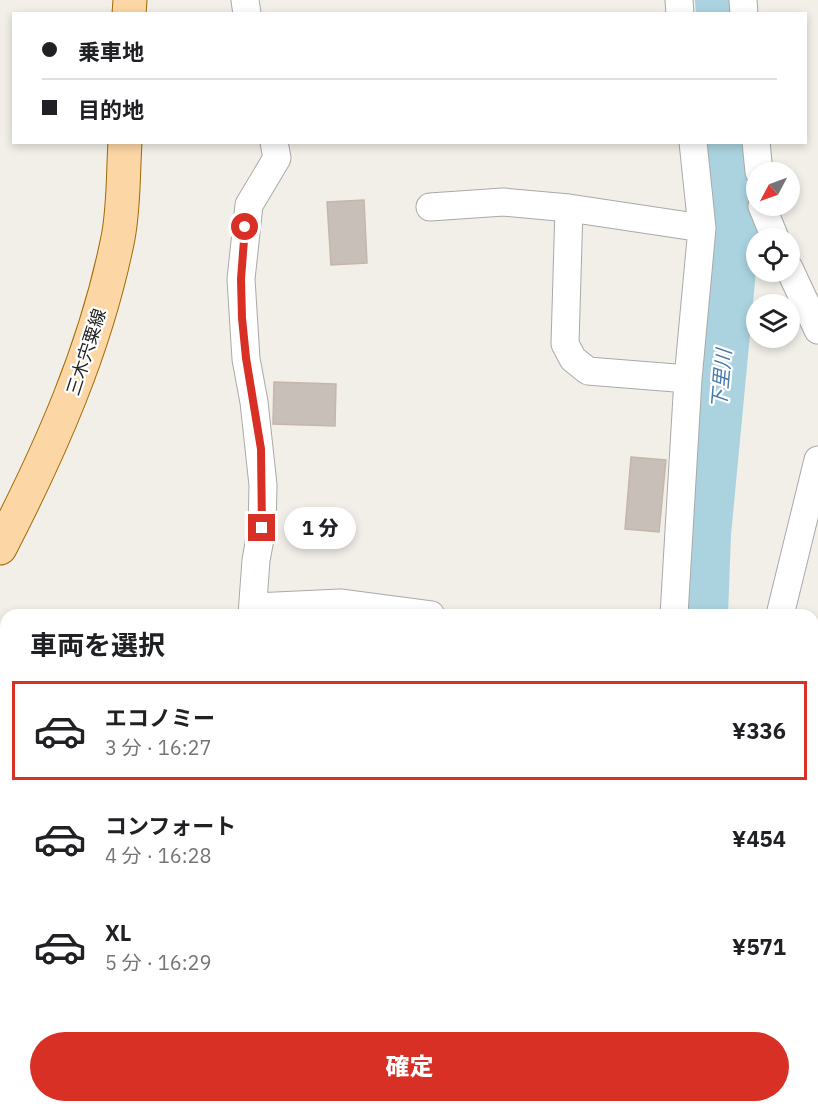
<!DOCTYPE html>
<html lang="ja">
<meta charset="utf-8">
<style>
:root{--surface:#fff;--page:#f2f2f2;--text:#202124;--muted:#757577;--line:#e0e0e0;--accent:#d93025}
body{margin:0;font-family:"IBM Plex Sans","Noto Sans JP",sans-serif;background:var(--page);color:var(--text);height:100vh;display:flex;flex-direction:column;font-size:22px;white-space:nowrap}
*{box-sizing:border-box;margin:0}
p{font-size:20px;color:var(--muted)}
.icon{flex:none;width:33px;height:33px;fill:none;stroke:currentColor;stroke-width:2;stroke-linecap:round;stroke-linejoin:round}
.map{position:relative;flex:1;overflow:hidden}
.panel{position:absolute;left:0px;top:609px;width:819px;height:504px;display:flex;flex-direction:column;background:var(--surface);border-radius:18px 18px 0 0;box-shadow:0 3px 9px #0003}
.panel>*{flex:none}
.guide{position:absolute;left:12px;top:12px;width:795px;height:132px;border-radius:0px;box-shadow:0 3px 9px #0003;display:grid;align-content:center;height:132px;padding:0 30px;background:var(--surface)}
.needle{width:39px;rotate:229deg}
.controls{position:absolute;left:746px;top:162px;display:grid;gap:12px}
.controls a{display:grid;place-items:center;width:54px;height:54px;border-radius:50%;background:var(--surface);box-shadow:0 3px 9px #0003;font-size:30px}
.end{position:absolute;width:27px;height:27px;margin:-14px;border:8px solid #d93025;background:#fff;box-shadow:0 0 0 3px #fff}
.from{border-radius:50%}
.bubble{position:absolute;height:42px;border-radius:21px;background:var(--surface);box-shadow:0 3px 9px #0003;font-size:20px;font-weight:800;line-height:42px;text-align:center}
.guide b{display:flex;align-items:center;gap:21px;height:57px;font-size:22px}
.guide b+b{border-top:2px solid var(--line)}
.guide i{width:15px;height:15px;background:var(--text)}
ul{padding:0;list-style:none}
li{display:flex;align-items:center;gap:18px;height:99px;margin:0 12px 9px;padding:0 18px;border:3px solid transparent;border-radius:0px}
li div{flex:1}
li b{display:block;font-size:22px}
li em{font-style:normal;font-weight:800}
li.current{border-color:var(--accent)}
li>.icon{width:54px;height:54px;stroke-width:1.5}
h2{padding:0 30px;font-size:27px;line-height:72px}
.cta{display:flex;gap:12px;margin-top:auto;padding:12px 30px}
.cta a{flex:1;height:69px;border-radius:36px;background:var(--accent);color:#fff;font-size:24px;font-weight:800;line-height:69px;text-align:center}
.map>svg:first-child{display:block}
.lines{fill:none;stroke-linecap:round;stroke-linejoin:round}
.river{stroke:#aad3df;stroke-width:50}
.building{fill:#c7bfb8;stroke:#c4b6ab;stroke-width:1.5}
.service-casing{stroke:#a9a9a9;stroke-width:16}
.minor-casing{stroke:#a9a9a9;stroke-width:29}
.primary-casing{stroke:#a06b00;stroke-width:35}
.service{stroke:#fff;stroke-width:14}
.minor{stroke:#fff;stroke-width:27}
.primary{stroke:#fcd6a4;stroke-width:33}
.route{stroke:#d93025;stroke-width:8}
.labels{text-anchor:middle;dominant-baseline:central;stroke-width:4.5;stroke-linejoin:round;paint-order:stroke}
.street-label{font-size:18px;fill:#222;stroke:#fff}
.water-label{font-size:20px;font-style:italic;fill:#4a7aab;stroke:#fff}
</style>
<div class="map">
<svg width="818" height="1113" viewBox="0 0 818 1113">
<rect width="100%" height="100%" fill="#f2efe9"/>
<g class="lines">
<path class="river" d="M 720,0 L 721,14
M 703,615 L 706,534 L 735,228 L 730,142
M 709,1113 L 710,1107"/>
</g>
<path class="building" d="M 364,200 L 367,263 L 331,265 L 327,202 Z
M 274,382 L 336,384 L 335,426 L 273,424 Z
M 631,457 L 666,460 L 659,532 L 625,529 Z"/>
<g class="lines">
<g class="service-casing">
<path id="service" d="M 474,1107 L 474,1113
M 566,1113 L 567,1107"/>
</g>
<g class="minor-casing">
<path id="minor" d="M 245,0 L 247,14
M 679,0 L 680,14
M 743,0 L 744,14
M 756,142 L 759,172
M 762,206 L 775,238
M 430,207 L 503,202 L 569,208 L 702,228
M 569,208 L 565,344 L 573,359 L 588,371 L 688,379
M 789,268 L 818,330
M 254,607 L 340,603 L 431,615
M 252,615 L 256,560 L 262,528 L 263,485 L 254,402 L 246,359 L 241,279 L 249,205 L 277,158 L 274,142
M 674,615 L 688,379 L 702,228 L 693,142
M 780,615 L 818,460
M 813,758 L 818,760
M 0,844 L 6,845
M 0,1080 L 6,1079
M 235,1113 L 235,1107
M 677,1113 L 677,1107
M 739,1113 L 740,1107"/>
</g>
<g class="primary-casing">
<path id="primary" d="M 129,14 L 130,0
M 0,548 C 51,449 96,348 118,238 C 124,207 123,174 125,142"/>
</g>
<use href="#service" class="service"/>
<use href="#minor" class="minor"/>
<use href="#primary" class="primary"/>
</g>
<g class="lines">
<path class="route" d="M 245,227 L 241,279 L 242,318 L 246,358 L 261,449 L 262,528"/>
</g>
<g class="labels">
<g class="street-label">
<text transform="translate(86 352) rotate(-72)">三木宍粟線</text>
</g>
<g class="water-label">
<text transform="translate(721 379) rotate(-85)">下里川</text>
</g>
</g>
</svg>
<div class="controls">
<a><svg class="needle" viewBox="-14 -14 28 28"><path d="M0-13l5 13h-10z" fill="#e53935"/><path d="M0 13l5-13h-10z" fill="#757577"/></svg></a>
<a><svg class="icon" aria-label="locate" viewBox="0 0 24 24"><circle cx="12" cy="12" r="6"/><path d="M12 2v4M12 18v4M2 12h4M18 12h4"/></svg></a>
<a><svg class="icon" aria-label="layers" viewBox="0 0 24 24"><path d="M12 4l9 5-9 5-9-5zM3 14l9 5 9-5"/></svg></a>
</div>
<i class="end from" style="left:245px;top:227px"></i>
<i class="end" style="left:262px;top:528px"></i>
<div class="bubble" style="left:284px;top:507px;width:72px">1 分</div>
<div class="guide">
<b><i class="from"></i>乗車地</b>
<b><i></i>目的地</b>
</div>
<section class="panel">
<h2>車両を選択</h2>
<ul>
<li class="current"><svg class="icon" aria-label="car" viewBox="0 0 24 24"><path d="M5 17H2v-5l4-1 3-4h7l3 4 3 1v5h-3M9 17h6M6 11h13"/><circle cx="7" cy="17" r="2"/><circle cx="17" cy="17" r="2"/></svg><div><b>エコノミー</b><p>3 分 · 16:27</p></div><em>¥336</em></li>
<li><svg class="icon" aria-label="car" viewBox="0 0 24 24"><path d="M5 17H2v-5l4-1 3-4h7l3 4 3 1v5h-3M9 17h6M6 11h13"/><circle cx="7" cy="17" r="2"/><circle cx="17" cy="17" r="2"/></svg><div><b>コンフォート</b><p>4 分 · 16:28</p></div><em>¥454</em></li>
<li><svg class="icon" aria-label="car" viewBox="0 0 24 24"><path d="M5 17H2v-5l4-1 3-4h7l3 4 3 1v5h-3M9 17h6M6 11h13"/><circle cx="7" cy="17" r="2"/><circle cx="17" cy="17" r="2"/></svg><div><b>XL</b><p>5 分 · 16:29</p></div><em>¥571</em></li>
</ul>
<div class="cta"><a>確定</a></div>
</section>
</div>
